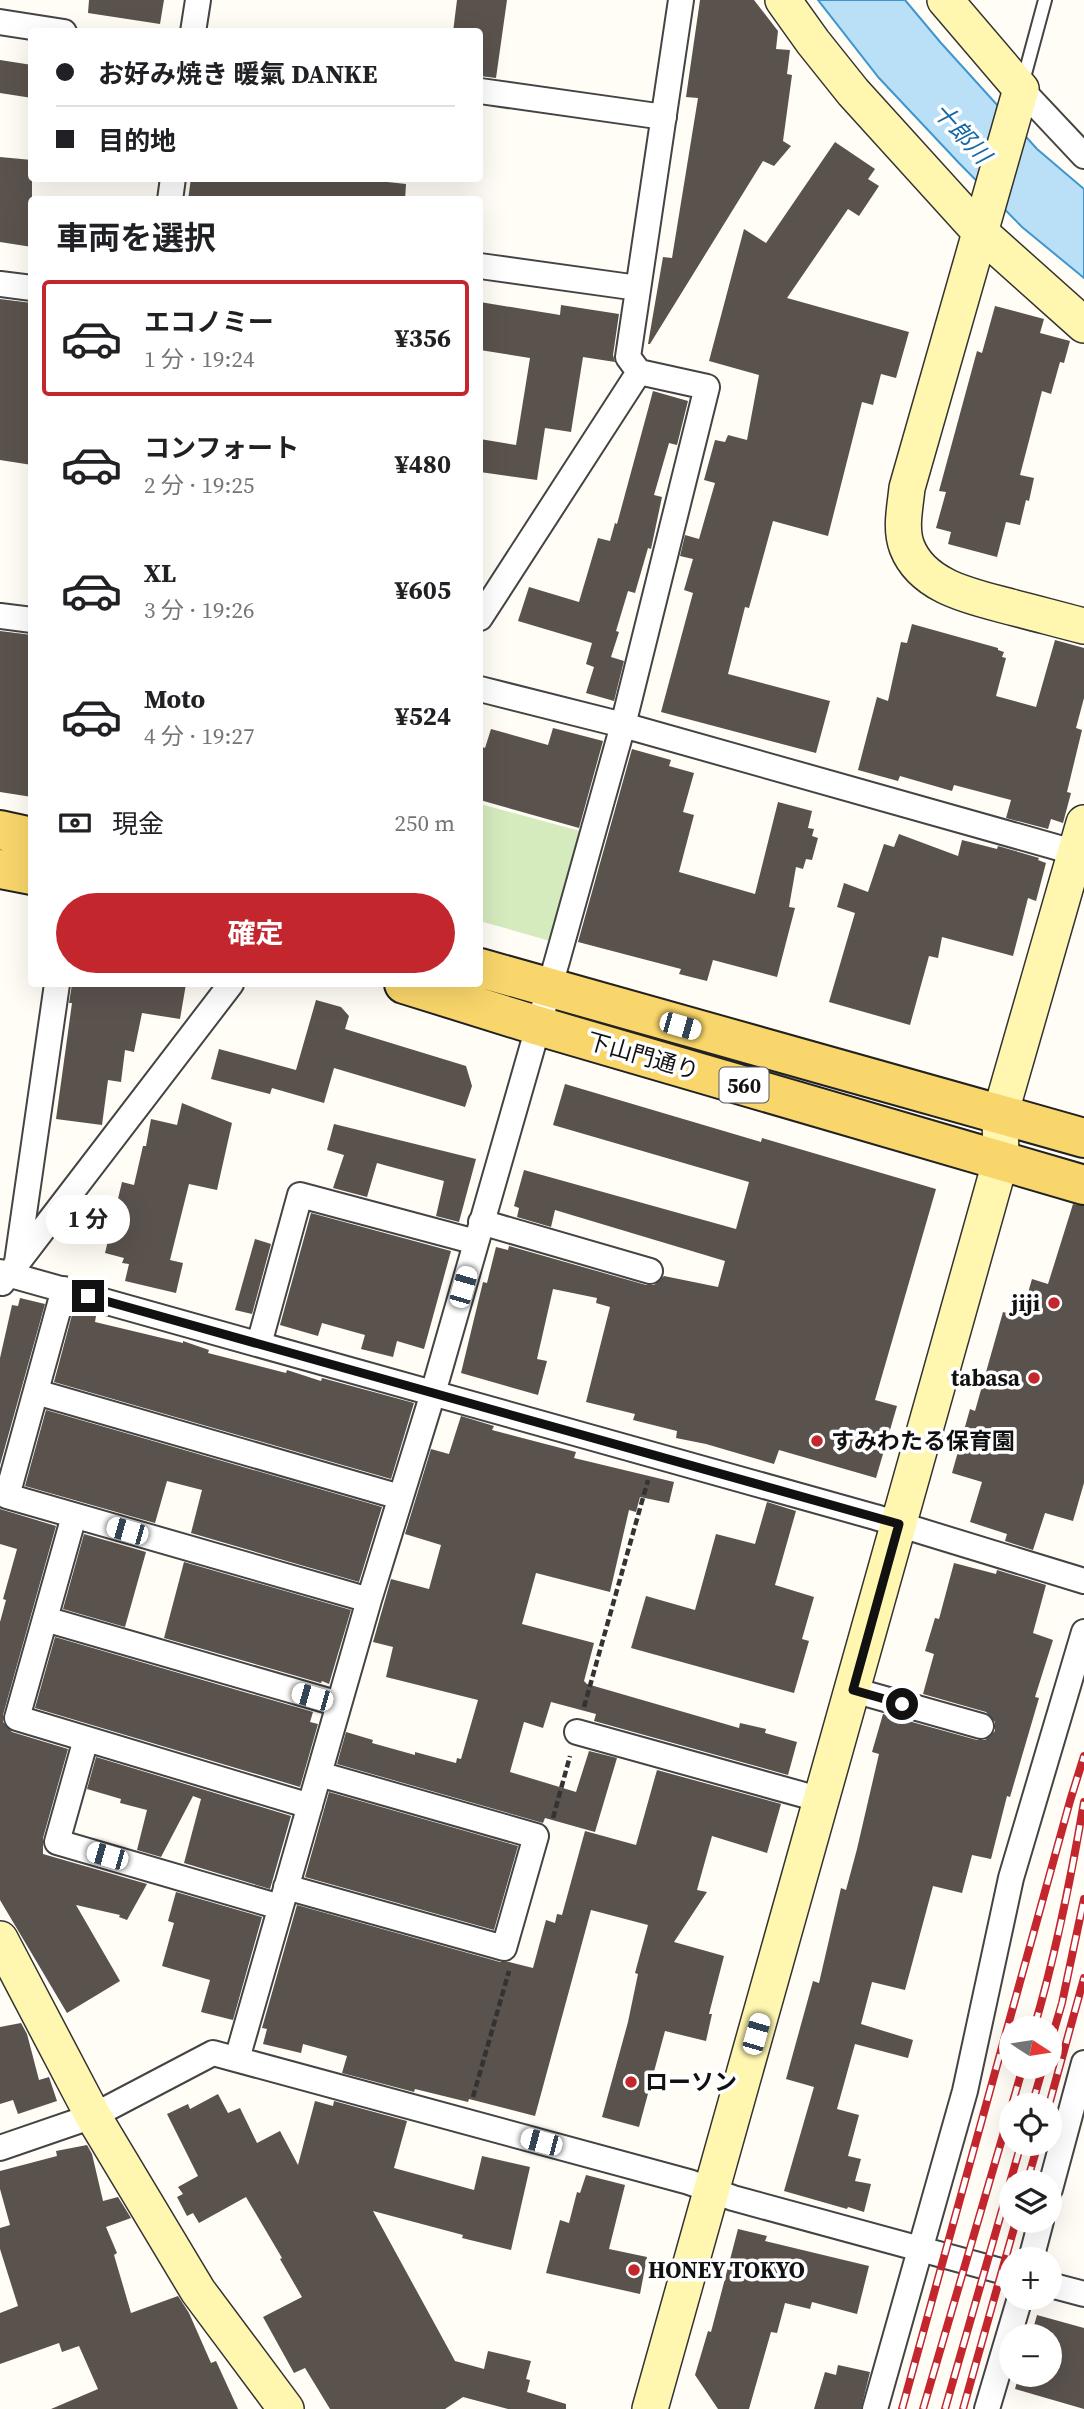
<!DOCTYPE html>
<html lang="ja">
<meta charset="utf-8">
<style>
:root{--surface:#fff;--page:#f2f2f2;--text:#202124;--muted:#757577;--line:#e0e0e0;--accent:#c4262e}
body{margin:0;font-family:"Source Serif 4","Noto Sans JP",serif;background:var(--page);color:var(--text);height:100vh;display:flex;flex-direction:column;font-size:26px;white-space:nowrap}
*{box-sizing:border-box;margin:0}
p{font-size:23px;color:var(--muted)}
.icon{flex:none;width:38px;height:38px;fill:none;stroke:currentColor;stroke-width:2;stroke-linecap:round;stroke-linejoin:round}
.map{position:relative;flex:1;overflow:hidden}
.panel{position:absolute;left:28px;top:196px;width:455px;height:791px;display:flex;flex-direction:column;background:var(--surface);border-radius:7px;box-shadow:0 7px 28px #0002}
.panel>*{flex:none}
.banner{position:absolute;left:28px;top:28px;width:455px;height:154px;border-radius:7px;box-shadow:0 7px 28px #0002;display:grid;align-content:center;height:154px;padding:0 28px;background:var(--surface)}
.needle{width:46px;rotate:102deg}
.fabs{position:absolute;left:999px;top:2016px;display:grid;gap:14px}
.fabs a{display:grid;place-items:center;width:63px;height:63px;border-radius:50%;background:var(--surface);box-shadow:0 7px 28px #0002;font-size:35px}
.end{position:absolute;width:32px;height:32px;margin:-16px;border:9px solid #111;background:#fff;box-shadow:0 0 0 4px #fff}
.from{border-radius:50%}
.bubble{position:absolute;height:49px;border-radius:24px;background:var(--surface);box-shadow:0 7px 28px #0002;font-size:23px;font-weight:700;line-height:49px;text-align:center}
.car{position:absolute;width:21px;height:42px;margin:-21px -10px;border-radius:9px;box-shadow:0 0 5px 2px #0007;background:linear-gradient(#fff 24%,#345 0 40%,#fff 0 76%,#345 0 86%,#fff 0)}
.banner b{display:flex;align-items:center;gap:24px;height:66px;font-size:26px}
.banner b+b{border-top:2px solid var(--line)}
.banner i{width:18px;height:18px;background:var(--text)}
ul{padding:0;list-style:none}
li{display:flex;align-items:center;gap:21px;height:116px;margin:0 14px 10px;padding:0 14px;border:4px solid transparent;border-radius:7px}
li div{flex:1}
li b{display:block;font-size:26px}
li em{font-style:normal;font-weight:700}
li.on{border-color:var(--accent)}
li>.icon{width:63px;height:63px;stroke-width:1.5}
h2{padding:0 28px;font-size:32px;line-height:84px}
.pay{display:flex;align-items:center;gap:18px;height:77px;padding:0 28px;font-size:26px}
.pay p{margin-inline-start:auto}
.primary-button{display:flex;gap:14px;margin-top:auto;padding:14px 28px}
.primary-button a{flex:1;height:80px;border-radius:42px;background:var(--accent);color:#fff;font-size:28px;font-weight:700;line-height:80px;text-align:center}
.map>svg:first-child{display:block}
.green{fill:#d5ebbd}
.water{fill:#b9e0f7;stroke:#3f96cf;stroke-width:2}
.building{fill:#5a524d}
.lines{fill:none;stroke-linecap:round;stroke-linejoin:round}
.lane-casing{stroke:#444;stroke-width:16}
.street-casing{stroke:#444;stroke-width:28}
.secondary-casing{stroke:#333;stroke-width:38}
.primary-casing{stroke:#222;stroke-width:42}
.path{stroke:#333;stroke-width:4.5;stroke-dasharray:7 3.5;stroke-linecap:butt}
.lane{stroke:#fff;stroke-width:12}
.street{stroke:#fff;stroke-width:24}
.secondary{stroke:#fff6b0;stroke-width:35}
.primary{stroke:#f9d66b;stroke-width:38}
.rail-casing{stroke:#c4262e;stroke-width:8}
.rail{stroke:#fff;stroke-width:5;stroke-dasharray:16;stroke-linecap:butt}
.route{stroke:#111;stroke-width:9}
.poi-dot{fill:#c4262e;stroke:#fff;stroke-width:2.5}
.labels{text-anchor:middle;dominant-baseline:central;stroke-width:7;stroke-linejoin:round;paint-order:stroke}
.shield{fill:#fff;stroke:#585858;stroke-width:2}
.shield-label{font-size:21px;font-weight:bold;fill:#111}
.street-label{font-size:23px;fill:#111;stroke:#fff}
.poi-label{font-size:23px;font-weight:bold;fill:#111;stroke:#fff;text-anchor:start}
.water-label{font-size:24px;font-style:italic;fill:#1768a6;stroke:#fff}
</style>
<div class="map">
<svg width="1084" height="2409" viewBox="0 0 1084 2409">
<rect width="100%" height="100%" fill="#fffdf5"/>
<path class="green" d="M 480,804 L 580,831 L 550,941 L 480,921 Z"/>
<path class="water" d="M 818,0 L 905,0 L 941,43 L 1037,149 L 1084,189 L 1084,278 L 1022,227 L 959,163 L 879,78 Z"/>
<path class="building" d="M 89,0 L 164,0 L 160,24 L 88,13 Z
M 457,0 L 507,0 L 496,78 L 480,76 L 480,32 L 453,32 Z
M 700,0 L 754,0 L 778,31 L 776,49 L 790,50 L 787,74 L 792,75 L 783,141 L 791,146 L 774,166 L 763,161 L 650,344 L 648,344 L 663,257 L 672,258 L 698,98 L 686,97 Z
M 0,60 L 32,65 L 32,98 L 0,93 Z
M 835,142 L 875,169 L 868,179 L 879,186 L 859,216 L 848,209 L 787,298 L 909,332 L 896,378 L 881,374 L 873,405 L 862,402 L 828,536 L 773,521 L 749,608 L 745,607 L 728,674 L 830,701 L 816,753 L 661,712 L 693,593 L 684,590 L 693,559 L 680,556 L 685,535 L 699,539 L 715,483 L 704,480 L 715,440 L 725,442 L 728,435 L 747,440 L 759,375 L 709,361 L 744,229 L 766,243 Z
M 0,157 L 32,160 L 32,247 L 0,242 Z
M 191,178 L 350,178 L 406,184 L 405,200 L 188,200 Z
M 0,299 L 32,303 L 32,465 L 0,460 Z
M 480,302 L 560,315 L 561,305 L 619,314 L 613,355 L 615,362 L 583,357 L 571,432 L 545,428 L 537,480 L 480,472 L 480,439 L 516,445 L 530,358 L 480,350 Z
M 995,306 L 1044,319 L 1040,333 L 1070,341 L 1064,363 L 1060,362 L 1051,394 L 1042,391 L 1020,475 L 1034,478 L 1029,501 L 1026,500 L 1020,525 L 1006,522 L 997,557 L 948,544 L 951,532 L 936,528 L 946,492 L 939,491 L 977,351 L 982,353 Z
M 653,391 L 688,401 L 677,445 L 669,443 L 654,495 L 662,497 L 651,549 L 648,548 L 635,593 L 628,591 L 616,631 L 619,632 L 611,657 L 624,661 L 614,701 L 586,693 L 594,667 L 586,664 L 592,643 L 518,621 L 529,587 L 579,602 L 598,538 L 610,541 L 615,523 L 617,524 Z
M 912,624 L 998,648 L 998,650 L 1004,652 L 1002,657 L 1006,658 L 996,696 L 1036,707 L 1055,640 L 1084,648 L 1084,698 L 1076,728 L 1082,730 L 1067,792 L 1071,793 L 1063,823 L 1051,819 L 1048,829 L 1006,818 L 1011,800 L 954,785 L 952,791 L 900,776 L 898,781 L 858,770 L 877,697 L 888,701 L 901,642 L 907,643 Z
M 0,631 L 32,635 L 32,797 L 0,792 Z
M 553,728 L 603,741 L 579,828 L 480,800 L 480,746 L 485,748 L 491,729 L 548,745 Z
M 632,749 L 671,760 L 669,766 L 694,773 L 683,812 L 694,815 L 679,872 L 755,894 L 778,802 L 812,811 L 808,828 L 814,829 L 812,836 L 818,838 L 812,860 L 806,859 L 803,869 L 796,867 L 789,907 L 795,908 L 777,977 L 713,960 L 707,981 L 679,974 L 681,969 L 578,942 Z
M 899,834 L 958,856 L 962,840 L 997,849 L 998,846 L 1039,858 L 1038,860 L 1046,863 L 1036,901 L 1028,898 L 1013,956 L 942,937 L 938,958 L 929,956 L 910,1025 L 829,1002 L 855,913 L 837,907 L 844,883 L 868,892 L 884,844 L 894,847 Z
M 72,984 L 186,984 L 180,1019 L 142,1013 L 134,1052 L 125,1050 L 121,1082 L 108,1080 L 102,1125 L 56,1119 L 72,1003 L 69,1003 Z
M 316,1000 L 341,1007 L 349,1016 L 345,1029 L 466,1066 L 472,1086 L 465,1107 L 334,1068 L 324,1103 L 272,1088 L 270,1094 L 211,1079 L 219,1049 L 296,1070 Z
M 565,1084 L 761,1142 L 762,1138 L 936,1189 L 875,1400 L 897,1406 L 876,1478 L 779,1450 L 774,1464 L 706,1444 L 676,1438 L 677,1431 L 633,1420 L 635,1414 L 586,1402 L 610,1307 L 596,1303 L 597,1298 L 553,1289 L 537,1359 L 547,1361 L 538,1395 L 461,1373 L 483,1282 L 487,1283 L 496,1247 L 508,1250 L 509,1246 L 646,1285 L 654,1285 L 664,1276 L 718,1287 L 725,1261 L 555,1210 L 551,1227 L 517,1217 L 519,1208 L 514,1206 L 524,1170 L 736,1229 L 749,1182 L 553,1125 Z
M 182,1103 L 232,1123 L 217,1190 L 189,1184 L 170,1260 L 183,1263 L 176,1293 L 125,1281 L 129,1264 L 122,1263 L 124,1258 L 105,1253 L 122,1182 L 134,1185 L 143,1146 L 146,1146 L 151,1119 L 177,1125 Z
M 334,1124 L 476,1159 L 459,1222 L 436,1216 L 444,1181 L 384,1165 L 377,1163 L 367,1197 L 333,1188 L 344,1155 L 327,1150 Z
M 1073,1204 L 1084,1206 L 1084,1483 L 1073,1521 L 1045,1513 L 1033,1550 L 1005,1541 L 1007,1534 L 970,1522 L 982,1482 L 952,1473 L 970,1409 L 975,1411 L 1003,1312 L 1021,1317 L 1032,1279 L 1048,1284 Z
M 311,1213 L 451,1251 L 424,1349 L 397,1341 L 393,1357 L 361,1349 L 365,1335 L 322,1323 L 318,1336 L 280,1325 Z
M 255,1239 L 271,1244 L 252,1314 L 235,1310 Z
M 20,1298 L 45,1304 L 0,1465 L 0,1358 L 12,1305 L 18,1306 Z
M 73,1311 L 96,1316 L 95,1322 L 183,1343 L 183,1341 L 209,1350 L 208,1353 L 286,1373 L 287,1370 L 321,1381 L 322,1378 L 414,1403 L 391,1479 L 54,1382 Z
M 46,1410 L 382,1507 L 359,1582 L 191,1533 L 202,1490 L 167,1481 L 155,1523 L 25,1486 Z
M 461,1416 L 494,1426 L 492,1430 L 576,1452 L 574,1458 L 674,1482 L 669,1503 L 640,1497 L 636,1512 L 629,1510 L 610,1592 L 536,1573 L 522,1624 L 594,1643 L 584,1681 L 587,1684 L 739,1728 L 740,1723 L 766,1729 L 765,1733 L 797,1742 L 788,1775 L 594,1721 L 596,1714 L 551,1702 L 543,1728 L 524,1722 L 510,1772 L 576,1792 L 589,1751 L 617,1758 L 595,1832 L 545,1818 L 543,1823 L 337,1764 L 346,1732 L 373,1740 L 372,1743 L 415,1755 L 415,1752 L 456,1763 L 457,1758 L 461,1759 L 478,1700 L 386,1677 L 393,1647 L 373,1642 L 391,1579 L 429,1589 L 441,1545 L 405,1534 L 431,1449 L 449,1454 Z
M 767,1502 L 796,1511 L 775,1585 L 814,1597 L 802,1639 L 809,1641 L 794,1693 L 631,1648 L 646,1596 L 695,1610 L 716,1534 L 755,1544 Z
M 0,1509 L 56,1526 L 3,1715 L 3,1722 L 12,1732 L 68,1749 L 43,1838 L 43,1854 L 147,1884 L 127,1920 L 119,1917 L 120,1915 L 76,1905 L 120,1981 L 67,2013 L 0,1900 L 0,1622 L 6,1600 L 3,1599 L 17,1549 L 0,1544 Z
M 84,1534 L 146,1552 L 125,1627 L 63,1609 Z
M 184,1562 L 351,1610 L 329,1684 L 322,1681 L 321,1683 L 164,1638 Z
M 954,1563 L 996,1574 L 997,1570 L 1046,1585 L 1033,1633 L 1053,1640 L 1035,1697 L 1039,1698 L 1010,1797 L 1007,1796 L 991,1859 L 972,1855 L 962,1893 L 933,1886 L 905,1990 L 872,1982 L 861,2024 L 913,2040 L 908,2058 L 855,2044 L 837,2109 L 859,2115 L 848,2156 L 861,2159 L 855,2181 L 871,2184 L 864,2212 L 848,2207 L 847,2209 L 784,2191 L 814,2087 L 786,2079 L 813,1981 L 819,1983 L 841,1888 L 846,1890 L 857,1849 L 879,1754 L 872,1752 L 883,1714 L 977,1740 L 985,1740 L 995,1731 L 995,1722 L 986,1712 L 923,1694 L 934,1654 L 925,1651 L 935,1618 L 939,1619 Z
M 55,1637 L 313,1712 L 310,1722 L 318,1724 L 300,1787 L 35,1708 Z
M 96,1757 L 291,1816 L 270,1889 L 184,1863 L 201,1799 L 193,1796 L 161,1857 L 137,1850 L 147,1810 L 120,1803 L 121,1799 L 87,1789 Z
M 657,1770 L 781,1804 L 767,1853 L 712,1836 L 697,1890 L 707,1892 L 674,1942 L 724,1956 L 709,2014 L 712,2014 L 706,2041 L 665,2031 L 639,2127 L 602,2117 L 628,2022 L 638,1974 L 635,1973 L 648,1925 L 591,1910 L 535,2116 L 469,2099 L 468,2102 L 415,2089 L 414,2092 L 342,2073 L 347,2056 L 303,2044 L 301,2053 L 263,2044 L 267,2029 L 262,2028 L 297,1905 L 500,1962 L 509,1962 L 533,1968 L 546,1920 L 555,1923 L 557,1914 L 562,1915 L 585,1831 L 636,1845 Z
M 329,1792 L 518,1846 L 494,1930 L 305,1877 Z
M 176,1892 L 262,1917 L 233,2020 L 201,2012 L 210,1980 L 162,1966 L 174,1923 L 168,1921 Z
M 21,2023 L 27,2034 L 39,2080 L 49,2077 L 57,2101 L 18,2114 L 13,2100 L 0,2104 L 0,2027 Z
M 218,2094 L 228,2113 L 240,2108 L 257,2143 L 280,2131 L 298,2165 L 315,2101 L 333,2106 L 334,2101 L 407,2121 L 394,2168 L 474,2190 L 482,2156 L 530,2167 L 511,2250 L 462,2238 L 463,2235 L 373,2211 L 455,2361 L 484,2369 L 488,2351 L 531,2361 L 526,2379 L 530,2380 L 527,2392 L 566,2404 L 566,2409 L 508,2409 L 463,2397 L 445,2409 L 330,2409 L 305,2368 L 294,2373 L 263,2317 L 302,2297 L 280,2259 L 282,2258 L 246,2197 L 199,2223 L 193,2213 L 187,2216 L 177,2197 L 183,2194 L 178,2187 L 198,2176 L 167,2114 L 188,2104 L 190,2109 Z
M 87,2145 L 92,2154 L 103,2201 L 118,2197 L 131,2218 L 106,2227 L 117,2253 L 114,2255 L 131,2313 L 178,2296 L 189,2313 L 211,2363 L 216,2361 L 238,2409 L 51,2409 L 98,2389 L 79,2346 L 62,2352 L 59,2343 L 0,2364 L 0,2313 L 18,2306 L 0,2249 L 0,2228 L 10,2225 L 0,2189 L 0,2171 L 57,2156 L 56,2151 Z
M 586,2175 L 625,2185 L 609,2249 L 647,2257 L 640,2294 L 546,2273 L 560,2220 L 569,2223 L 577,2192 L 580,2193 Z
M 738,2229 L 767,2236 L 765,2241 L 869,2266 L 857,2314 L 812,2302 L 810,2309 L 785,2303 L 777,2333 L 771,2332 L 749,2409 L 718,2409 L 695,2375 L 708,2331 L 711,2332 Z
M 1037,2315 L 1084,2328 L 1084,2409 L 1015,2389 L 1019,2375 L 1050,2375 L 1050,2336 L 1031,2336 Z
M 838,2365 L 870,2372 L 861,2409 L 814,2409 L 825,2372 L 836,2375 Z"/>
<g class="lines">
<g class="lane-casing">
<path id="lane" d="M 1022,85 L 1045,0"/>
</g>
<g class="street-casing">
<path id="street" d="M 0,22 L 64,32
M 193,32 L 198,0
M 1021,89 L 1084,156
M 480,91 L 664,117
M 170,200 L 173,178
M 480,266 L 638,288
M 0,284 L 32,288
M 0,616 L 32,620
M 480,618 L 639,372 L 628,357 L 681,0
M 480,689 L 623,725 L 1084,855
M 481,1222 L 650,1271
M 17,1262 L 57,984
M 0,1272 L 875,1517 L 1084,1581
M 2,1283 L 231,984
M 64,1289 L 7,1496 L 369,1600
M 259,1344 L 300,1195 L 476,1242
M 36,1392 L 400,1497
M 74,1516 L 17,1718 L 310,1806
M 45,1619 L 339,1704
M 853,1690 L 981,1726
M 577,1732 L 822,1800
M 86,1739 L 57,1842 L 280,1907
M 286,1887 L 504,1948 L 536,1836 L 319,1774
M 237,2059 L 369,1600 L 433,1393 L 557,961 L 623,725 L 707,387 L 639,372
M 0,2148 L 93,2116 L 213,2053 L 689,2182 L 733,2198 L 1012,2274
M 1050,2189 L 1084,2063
M 1031,2259 L 1041,2221
M 1050,2285 L 1084,2294
M 875,2409 L 965,2091 L 1011,1878 L 1084,1632
M 987,2409 L 1020,2298"/>
</g>
<g class="secondary-casing">
<path id="secondary" d="M 783,0 L 813,42 L 853,92 L 980,232 L 1084,325
M 945,0 L 1021,89 L 907,488 C 905,508 900,529 907,547 C 923,588 974,597 1011,607 C 1035,613 1060,620 1084,626
M 0,1939 L 93,2116 L 198,2291 L 286,2409
M 650,2409 L 1001,1159 L 1000,1115 L 1084,823"/>
</g>
<g class="primary-casing">
<path id="primary" d="M 0,830 L 32,837
M 0,869 L 32,875
M 480,968 L 1084,1138
M 404,984 L 539,1026 L 1084,1185"/>
</g>
<path class="path" d="M 584,1707 L 648,1480
M 553,1818 L 570,1756
M 473,2097 L 509,1971"/>
<use href="#lane" class="lane"/>
<use href="#street" class="street"/>
<use href="#secondary" class="secondary"/>
<use href="#primary" class="primary"/>
<g class="rail-casing">
<path id="rail" d="M 1034,2028 C 1056,1954 1071,1878 1084,1802
M 1050,2044 L 1062,2003 L 1084,1899
M 1032,2105 L 1043,2067
M 1049,2105 L 1084,1978
M 1027,2182 L 1038,2144
M 902,2409 L 1070,1801 L 1084,1756
M 923,2409 L 1023,2067
M 945,2409 L 1021,2144
M 963,2409 L 1016,2221"/>
</g>
<use href="#rail" class="rail"/>
</g>
<g class="lines">
<path class="route" d="M 88,1296 L 899,1524 L 853,1690 L 902,1704"/>
</g>
<g class="poi-dot">
<circle cx="1054" cy="1303" r="7"/>
<circle cx="1034" cy="1378" r="7"/>
<circle cx="817" cy="1441" r="7"/>
<circle cx="631" cy="2082" r="7"/>
<circle cx="634" cy="2270" r="7"/>
</g>
<g class="labels">
<rect class="shield" x="719.5" y="1067.5" width="49" height="35" rx="5"/>
<g class="shield-label">
<text x="744" y="1085">560</text>
</g>
<g class="street-label">
<text transform="translate(643 1056) rotate(16)">下山門通り</text>
</g>
<g class="poi-label">
<text x="1040" y="1303" text-anchor="end">jiji</text>
<text x="1020" y="1378" text-anchor="end">tabasa</text>
<text x="831" y="1441">すみわたる保育園</text>
<text x="645" y="2082">ローソン</text>
<text x="648" y="2270">HONEY TOKYO</text>
</g>
<g class="water-label">
<text transform="translate(962 133) rotate(48)">十郎川</text>
</g>
</g>
</svg>
<div class="fabs">
<a><svg class="needle" viewBox="-14 -14 28 28"><path d="M0-13l5 13h-10z" fill="#e53935"/><path d="M0 13l5-13h-10z" fill="#757577"/></svg></a>
<a><svg class="icon" aria-label="locate" viewBox="0 0 24 24"><circle cx="12" cy="12" r="6"/><path d="M12 2v4M12 18v4M2 12h4M18 12h4"/></svg></a>
<a><svg class="icon" aria-label="layers" viewBox="0 0 24 24"><path d="M12 4l9 5-9 5-9-5zM3 14l9 5 9-5"/></svg></a>
<a>+</a>
<a>−</a>
</div>
<i class="end from" style="left:902px;top:1704px"></i>
<i class="end" style="left:88px;top:1296px"></i>
<div class="bubble" style="left:46px;top:1195px;width:84px">1 分</div>
<i class="car" style="left:680px;top:1026px;rotate:106deg"></i>
<i class="car" style="left:463px;top:1287px;rotate:16deg"></i>
<i class="car" style="left:127px;top:1531px;rotate:286deg"></i>
<i class="car" style="left:312px;top:1697px;rotate:286deg"></i>
<i class="car" style="left:107px;top:1856px;rotate:286deg"></i>
<i class="car" style="left:756px;top:2034px;rotate:16deg"></i>
<i class="car" style="left:541px;top:2142px;rotate:285deg"></i>
<div class="banner">
<b><i class="from"></i>お好み焼き 暖氣 DANKE</b>
<b><i></i>目的地</b>
</div>
<section class="panel">
<h2>車両を選択</h2>
<ul>
<li class="on"><svg class="icon" aria-label="car" viewBox="0 0 24 24"><path d="M5 17H2v-5l4-1 3-4h7l3 4 3 1v5h-3M9 17h6M6 11h13"/><circle cx="7" cy="17" r="2"/><circle cx="17" cy="17" r="2"/></svg><div><b>エコノミー</b><p>1 分 · 19:24</p></div><em>¥356</em></li>
<li><svg class="icon" aria-label="car" viewBox="0 0 24 24"><path d="M5 17H2v-5l4-1 3-4h7l3 4 3 1v5h-3M9 17h6M6 11h13"/><circle cx="7" cy="17" r="2"/><circle cx="17" cy="17" r="2"/></svg><div><b>コンフォート</b><p>2 分 · 19:25</p></div><em>¥480</em></li>
<li><svg class="icon" aria-label="car" viewBox="0 0 24 24"><path d="M5 17H2v-5l4-1 3-4h7l3 4 3 1v5h-3M9 17h6M6 11h13"/><circle cx="7" cy="17" r="2"/><circle cx="17" cy="17" r="2"/></svg><div><b>XL</b><p>3 分 · 19:26</p></div><em>¥605</em></li>
<li><svg class="icon" aria-label="car" viewBox="0 0 24 24"><path d="M5 17H2v-5l4-1 3-4h7l3 4 3 1v5h-3M9 17h6M6 11h13"/><circle cx="7" cy="17" r="2"/><circle cx="17" cy="17" r="2"/></svg><div><b>Moto</b><p>4 分 · 19:27</p></div><em>¥524</em></li>
</ul>
<div class="pay"><svg class="icon" aria-label="cash" viewBox="0 0 24 24"><path d="M3 7h18v10H3z"/><circle cx="12" cy="12" r="2"/></svg>現金<p>250 m</p></div>
<div class="primary-button"><a>確定</a></div>
</section>
</div>
